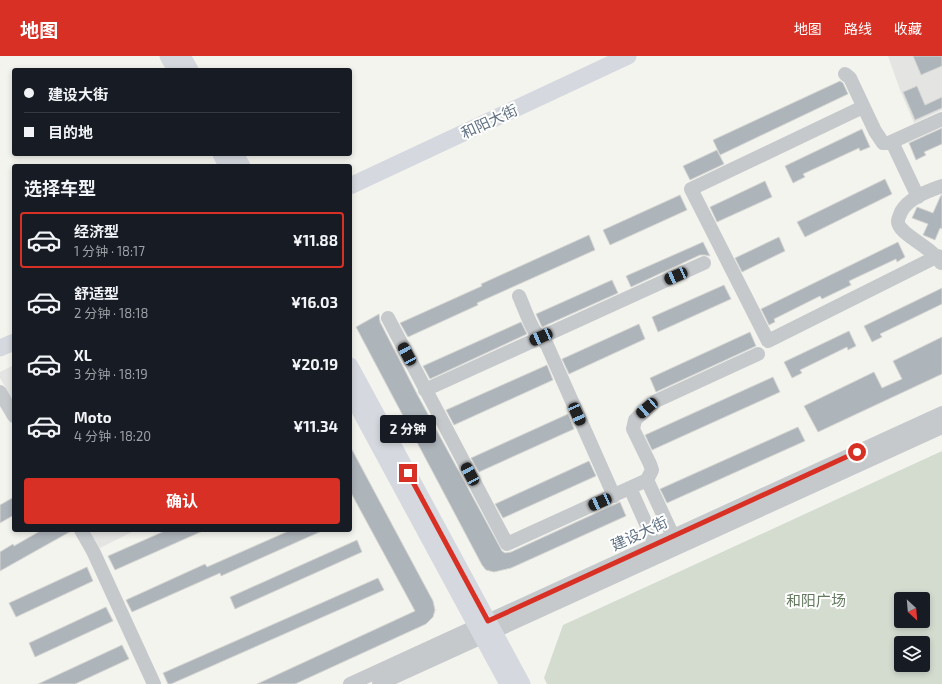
<!DOCTYPE html>
<html lang="zh">
<meta charset="utf-8">
<style>
:root{--surface:#171b24;--page:#20242c;--text:#f1f3f6;--muted:#9ea1a6;--line:#363941;--accent:#d93025}
body{margin:0;font-family:"Exo 2","Noto Sans SC",sans-serif;background:var(--page);color:var(--text);height:100vh;display:flex;flex-direction:column;font-size:15px;white-space:nowrap}
*{box-sizing:border-box;margin:0}
p{font-size:13px;color:var(--muted)}
.icon{flex:none;width:22px;height:22px;fill:none;stroke:currentColor;stroke-width:2;stroke-linecap:round;stroke-linejoin:round}
.map{position:relative;flex:1;overflow:hidden}
.details{position:absolute;left:12px;top:108px;width:340px;height:368px;display:flex;flex-direction:column;background:var(--surface);border-radius:4px;box-shadow:0 2px 6px #0003}
.details>*{flex:none}
.top-card{position:absolute;left:12px;top:12px;width:340px;height:88px;border-radius:4px;box-shadow:0 2px 6px #0003;display:grid;align-content:center;height:88px;padding:0 12px;background:var(--surface)}
.needle{width:26px;rotate:154deg}
.buttons{position:absolute;left:894px;top:536px;display:grid;gap:8px}
.buttons a{display:grid;place-items:center;width:36px;height:36px;border-radius:4px;background:var(--surface);box-shadow:0 2px 6px #0003;font-size:20px}
.end{position:absolute;width:18px;height:18px;margin:-9px;border:5px solid #d93025;background:#fff;box-shadow:0 0 0 2px #fff}
.from{border-radius:50%}
.bubble{position:absolute;height:28px;border-radius:4px;background:var(--surface);box-shadow:0 2px 6px #0003;font-size:13px;font-weight:700;line-height:28px;text-align:center}
.car{position:absolute;width:12px;height:24px;margin:-12px -6px;border-radius:5px;box-shadow:0 0 3px 1px #0007;background:linear-gradient(#222 24%,#8ab4d8 0 40%,#222 0 76%,#8ab4d8 0 86%,#222 0)}
.top-card b{display:flex;align-items:center;gap:14px;height:38px;font-size:15px}
.top-card b+b{border-top:1px solid var(--line)}
.top-card i{width:10px;height:10px;background:var(--text)}
ul{padding:0;list-style:none}
li{display:flex;align-items:center;gap:12px;height:56px;margin:0 8px 6px;padding:0 4px;border:2px solid transparent;border-radius:4px}
li div{flex:1}
li b{display:block;font-size:15px}
li em{font-style:normal;font-weight:700}
li.active{border-color:var(--accent)}
li>.icon{width:36px;height:36px;stroke-width:1.5}
h2{padding:0 12px;font-size:18px;line-height:48px}
.button{display:flex;gap:8px;margin-top:auto;padding:8px 12px}
.button a{flex:1;height:46px;border-radius:4px;background:var(--accent);color:#fff;font-size:16px;font-weight:700;line-height:46px;text-align:center}
header{display:flex;align-items:center;gap:24px;box-sizing:border-box;height:56px;padding:0 20px;background:var(--accent);color:#fff}
header strong{font-size:19px}
nav{display:flex;gap:22px;margin-inline-start:auto;font-size:14px}
.map>svg:first-child{display:block}
.built{fill:#e4e5e3}
.green{fill:#d4dcd0;fill-rule:evenodd}
.building{fill:#adb4ba;stroke:#d5d5d2}
.lines{fill:none;stroke-linecap:round;stroke-linejoin:round}
.minor{stroke:#c6c9cc;stroke-width:14}
.major{stroke:#d5d9df;stroke-width:17}
.route{stroke:#d93025;stroke-width:5}
.labels{text-anchor:middle;dominant-baseline:central;stroke-width:4;stroke-linejoin:round;paint-order:stroke}
.street-label{font-size:15px;fill:#607183;stroke:#fff}
.park-label{font-size:15px;fill:#637a5f;stroke:#fff}
</style>
<header>
<strong>地图</strong>
<nav><a>地图</a><a>路线</a><a>收藏</a></nav>
</header>
<div class="map">
<svg width="942" height="628" viewBox="0 0 942 628">
<rect width="100%" height="100%" fill="#f4f4ef"/>
<path class="built" d="M 888,0 L 942,0 L 942,54 L 914,67 L 900,34 Z
M 14,309 L 14,346 L 0,322 L 0,316 Z
M 89,474 L 136,474 L 100,492 Z"/>
<path class="green" d="M 942,395 L 942,628 L 547,628 L 544,622 L 563,569 ZM 901,543 L 923,543 L 923,565 L 901,565 ZM 901,587 L 923,587 L 923,609 L 901,609 Z"/>
<path class="building" d="M 913,0 L 942,0 L 942,10 L 921,19 Z
M 840,25 L 843,27 L 848,38 L 720,99 L 713,84 Z
M 917,30 L 925,49 L 942,41 L 942,52 L 915,64 L 903,36 Z
M 942,72 L 942,88 L 924,96 L 926,99 L 916,104 L 909,87 Z
M 862,73 L 870,91 L 860,95 L 859,92 L 803,118 L 805,121 L 793,127 L 785,110 Z
M 717,94 L 724,108 L 690,124 L 683,110 Z
M 885,123 L 892,138 L 805,181 L 797,166 Z
M 765,125 L 772,141 L 717,166 L 710,151 Z
M 680,139 L 687,154 L 610,189 L 603,174 Z
M 941,139 L 942,139 L 942,173 L 940,172 L 935,184 L 923,179 L 928,168 L 912,162 L 917,151 L 933,157 Z
M 589,179 L 595,194 L 477,247 L 478,249 L 408,281 L 400,267 L 482,230 L 481,228 Z
M 779,181 L 785,195 L 742,216 L 735,202 Z
M 703,186 L 710,200 L 705,199 L 700,199 L 631,231 L 626,220 Z
M 898,186 L 905,201 L 897,206 L 896,203 L 849,225 L 851,229 L 822,243 L 820,240 L 774,263 L 775,266 L 769,269 L 761,253 Z
M 612,224 L 618,237 L 542,271 L 541,269 L 536,258 Z
M 724,229 L 731,243 L 658,276 L 652,261 Z
M 942,232 L 942,248 L 880,278 L 882,281 L 872,286 L 864,270 Z
M 379,258 L 380,266 L 417,338 L 502,495 L 505,497 L 511,496 L 620,446 L 626,460 L 511,512 L 494,516 L 486,514 L 482,509 L 356,271 Z
M 521,266 L 527,278 L 430,323 L 423,310 Z
M 639,268 L 645,283 L 569,318 L 562,303 Z
M 849,275 L 856,290 L 848,294 L 847,291 L 800,314 L 802,317 L 792,322 L 784,306 Z
M 750,276 L 756,290 L 656,336 L 650,322 Z
M 942,281 L 942,318 L 818,376 L 804,350 L 874,316 L 882,332 L 902,323 L 893,305 Z
M 547,309 L 553,324 L 454,369 L 446,354 Z
M 773,321 L 780,336 L 652,394 L 645,379 Z
M 568,358 L 574,373 L 479,416 L 471,402 Z
M 798,371 L 805,385 L 667,447 L 660,433 Z
M 350,390 L 433,545 L 435,554 L 433,561 L 426,568 L 295,628 L 257,628 L 415,555 L 350,435 Z
M 589,405 L 596,420 L 503,462 L 495,448 Z
M 14,441 L 14,459 L 0,467 L 0,449 Z
M 42,474 L 73,474 L 0,515 L 0,496 L 13,488 L 14,490 Z
M 167,474 L 205,474 L 115,514 L 108,500 Z
M 291,474 L 324,474 L 221,520 L 220,517 L 132,556 L 126,544 L 205,508 L 207,511 Z
M 357,484 L 362,496 L 235,553 L 230,541 Z
M 87,511 L 93,525 L 16,561 L 9,547 Z
M 378,522 L 384,534 L 171,628 L 168,628 L 163,617 Z
M 106,551 L 113,565 L 35,601 L 29,587 Z
M 122,589 L 129,603 L 75,628 L 38,628 Z"/>
<g class="lines">
<path class="minor" d="M 845,18 L 850,22 L 875,75 L 883,87 L 889,87 L 942,63
M 863,51 L 691,133 L 768,285 L 938,200
M 892,86 L 918,141
M 941,207 C 934,192 897,178 898,165 C 898,162 900,159 901,156 C 908,142 928,135 942,130
M 519,240 C 524,251 528,264 534,274 C 538,280 543,283 547,289 L 614,440
M 388,262 L 507,488 L 647,424 L 652,414 L 650,408 L 633,373 L 635,364 L 639,360 L 656,345 L 758,298
M 425,334 L 704,207
M 0,336 L 14,360
M 647,424 L 673,480
M 630,432 L 655,488
M 81,474 L 93,495 L 154,628
M 350,628 L 942,357
M 379,628 L 942,371"/>
<path class="major" d="M 168,0 L 176,14
M 182,0 L 190,14
M 221,98 L 227,110
M 235,98 L 242,110
M 350,130 L 628,0
M 0,292 L 14,286
M 350,310 L 522,628
M 350,336 L 508,628"/>
</g>
<g class="lines">
<path class="route" d="M 408,417 L 488,565 L 857,396"/>
</g>
<g class="labels">
<g class="street-label">
<text transform="translate(489 65) rotate(-25)">和阳大街</text>
<text transform="translate(639 477) rotate(-25)">建设大街</text>
</g>
<g class="park-label">
<text x="816" y="544">和阳广场</text>
</g>
</g>
</svg>
<div class="buttons">
<a><svg class="needle" viewBox="-14 -14 28 28"><path d="M0-13l5 13h-10z" fill="#e53935"/><path d="M0 13l5-13h-10z" fill="#9ea1a6"/></svg></a>
<a><svg class="icon" aria-label="layers" viewBox="0 0 24 24"><path d="M12 4l9 5-9 5-9-5zM3 14l9 5 9-5"/></svg></a>
</div>
<i class="end from" style="left:857px;top:396px"></i>
<i class="end" style="left:408px;top:417px"></i>
<div class="bubble" style="left:380px;top:359px;width:56px">2 分钟</div>
<i class="car" style="left:676px;top:220px;rotate:246deg"></i>
<i class="car" style="left:541px;top:281px;rotate:246deg"></i>
<i class="car" style="left:407px;top:298px;rotate:332deg"></i>
<i class="car" style="left:647px;top:352px;rotate:229deg"></i>
<i class="car" style="left:577px;top:358px;rotate:156deg"></i>
<i class="car" style="left:470px;top:418px;rotate:332deg"></i>
<i class="car" style="left:600px;top:446px;rotate:246deg"></i>
<div class="top-card">
<b><i class="from"></i>建设大街</b>
<b><i></i>目的地</b>
</div>
<section class="details">
<h2>选择车型</h2>
<ul>
<li class="active"><svg class="icon" aria-label="car" viewBox="0 0 24 24"><path d="M5 17H2v-5l4-1 3-4h7l3 4 3 1v5h-3M9 17h6M6 11h13"/><circle cx="7" cy="17" r="2"/><circle cx="17" cy="17" r="2"/></svg><div><b>经济型</b><p>1 分钟 · 18:17</p></div><em>¥11.88</em></li>
<li><svg class="icon" aria-label="car" viewBox="0 0 24 24"><path d="M5 17H2v-5l4-1 3-4h7l3 4 3 1v5h-3M9 17h6M6 11h13"/><circle cx="7" cy="17" r="2"/><circle cx="17" cy="17" r="2"/></svg><div><b>舒适型</b><p>2 分钟 · 18:18</p></div><em>¥16.03</em></li>
<li><svg class="icon" aria-label="car" viewBox="0 0 24 24"><path d="M5 17H2v-5l4-1 3-4h7l3 4 3 1v5h-3M9 17h6M6 11h13"/><circle cx="7" cy="17" r="2"/><circle cx="17" cy="17" r="2"/></svg><div><b>XL</b><p>3 分钟 · 18:19</p></div><em>¥20.19</em></li>
<li><svg class="icon" aria-label="car" viewBox="0 0 24 24"><path d="M5 17H2v-5l4-1 3-4h7l3 4 3 1v5h-3M9 17h6M6 11h13"/><circle cx="7" cy="17" r="2"/><circle cx="17" cy="17" r="2"/></svg><div><b>Moto</b><p>4 分钟 · 18:20</p></div><em>¥11.34</em></li>
</ul>
<div class="button"><a>确认</a></div>
</section>
</div>
